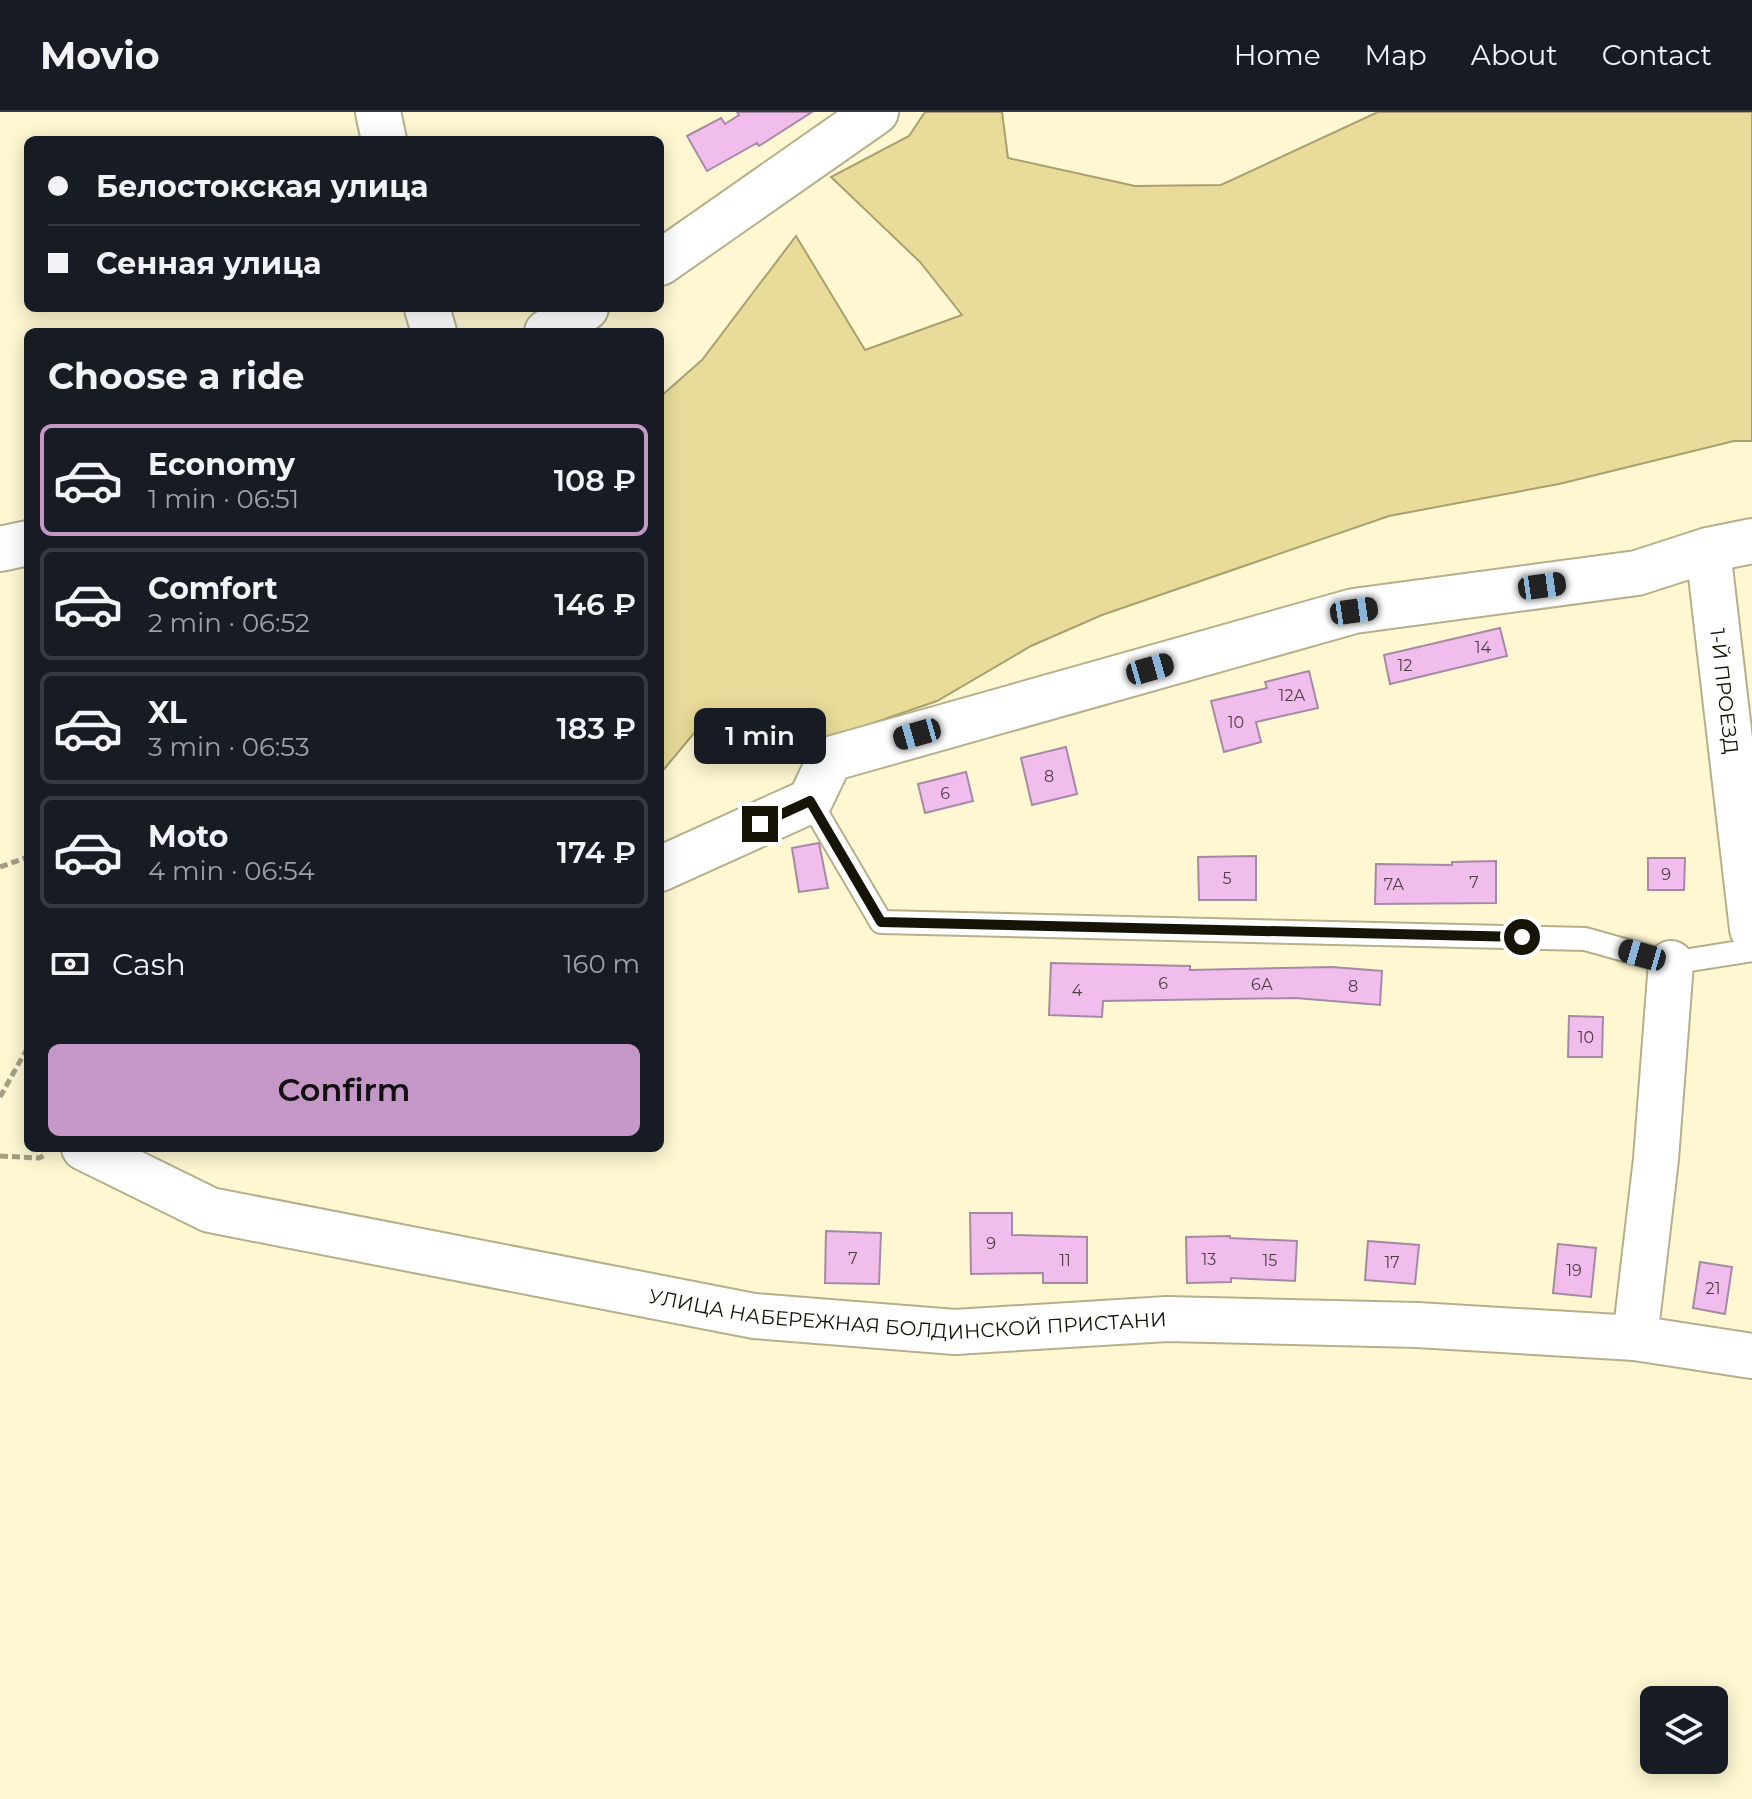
<!DOCTYPE html>
<meta charset="utf-8">
<style>
:root{--surface:#171b24;--page:#242831;--text:#f1f3f6;--muted:#9ea1a6;--line:#363941;--accent:#c597c6}
body{margin:0;font-family:Montserrat,sans-serif;background:var(--page);color:var(--text);height:100vh;display:flex;flex-direction:column;font-size:30px;white-space:nowrap}
*{box-sizing:border-box;margin:0}
p{font-size:26px;color:var(--muted)}
.icon{flex:none;width:44px;height:44px;fill:none;stroke:currentColor;stroke-width:2;stroke-linecap:round;stroke-linejoin:round}
.map{position:relative;flex:1;overflow:hidden}
.side{position:absolute;left:24px;top:216px;width:640px;height:824px;display:flex;flex-direction:column;background:var(--surface);border-radius:12px;box-shadow:0 4px 20px #0003}
.side>*{flex:none}
.guide{position:absolute;left:24px;top:24px;width:640px;height:176px;border-radius:12px;box-shadow:0 4px 20px #0003;display:grid;align-content:center;height:176px;padding:0 24px;background:var(--surface)}
.fabs{position:absolute;left:1640px;top:1574px;display:grid;gap:16px}
.fabs a{display:grid;place-items:center;width:88px;height:88px;border-radius:12px;background:var(--surface);box-shadow:0 4px 20px #0003;font-size:40px}
.end{position:absolute;width:36px;height:36px;margin:-18px;border:10px solid #161407;background:#fff;box-shadow:0 0 0 4px #fff}
.from{border-radius:50%}
.bubble{position:absolute;height:56px;border-radius:12px;background:var(--surface);box-shadow:0 4px 20px #0003;font-size:26px;font-weight:600;line-height:56px;text-align:center}
.car{position:absolute;width:24px;height:48px;margin:-24px -12px;border-radius:10px;box-shadow:0 0 6px 2px #0007;background:linear-gradient(#222 24%,#8ab4d8 0 40%,#222 0 76%,#8ab4d8 0 86%,#222 0)}
.guide b{display:flex;align-items:center;gap:28px;height:76px;font-size:30px}
.guide b+b{border-top:2px solid var(--line)}
.guide i{width:20px;height:20px;background:var(--text)}
ul{padding:0;list-style:none}
li{display:flex;align-items:center;gap:24px;height:112px;margin:0 16px 12px;padding:0 8px;border:4px solid var(--line);border-radius:12px}
li div{flex:1}
li b{display:block;font-size:30px}
li em{font-style:normal;font-weight:600}
li.selected{border-color:var(--accent)}
li>.icon{width:72px;height:72px;stroke-width:1.5}
h2{padding:0 24px;font-size:36px;line-height:96px}
.pay{display:flex;align-items:center;gap:20px;height:88px;padding:0 24px;font-size:30px}
.pay p{margin-inline-start:auto}
.cta{display:flex;gap:16px;margin-top:auto;padding:16px 24px}
.cta a{flex:1;height:92px;border-radius:12px;background:var(--accent);color:#111;font-size:32px;font-weight:600;line-height:92px;text-align:center}
header{display:flex;align-items:center;gap:48px;box-sizing:border-box;height:112px;padding:0 40px;background:var(--surface);border-bottom:2px solid var(--line)}
header strong{font-size:38px}
nav{display:flex;gap:44px;margin-inline-start:auto;font-size:28px}
.map>svg:first-child{display:block}
.water{fill:#e9dc9a;stroke:#aaa06e;stroke-width:2}
.building{fill:#f1bded;stroke:#a68aa4;stroke-width:2}
.lines{fill:none;stroke-linecap:round;stroke-linejoin:round}
.lane-casing{stroke:#b5af8b;stroke-width:26}
.street-casing{stroke:#b5af8b;stroke-width:48}
.path{stroke:#a49f83;stroke-width:5;stroke-dasharray:8 4;stroke-linecap:butt}
.lane{stroke:#fff;stroke-width:22}
.street{stroke:#fff;stroke-width:44}
.route{stroke:#161407;stroke-width:10}
.labels{text-anchor:middle;dominant-baseline:central;stroke-width:6;stroke-linejoin:round;paint-order:stroke}
.number-label{font-size:16px;fill:#4d3e40}
.street-label{font-size:20px;fill:#161407;stroke:#fff}
</style>
<header>
<strong>Movio</strong>
<nav><a>Home</a><a>Map</a><a>About</a><a>Contact</a></nav>
</header>
<div class="map">
<svg width="1752" height="1687" viewBox="0 0 1752 1687">
<rect width="100%" height="100%" fill="#fef7d2"/>
<path class="water" d="M 925,0 L 1002,0 L 1008,46 L 1135,74 L 1221,73 L 1378,0 L 1752,0 L 1752,329 L 1734,329 L 1559,372 L 1389,404 L 1102,503 L 1031,534 L 937,589 L 812,632 L 766,602 L 695,620 L 660,662 L 660,285 L 702,248 L 796,124 L 865,238 L 962,203 L 920,150 L 831,65 L 909,24 Z"/>
<path class="building" d="M 737,0 L 812,0 L 759,34 L 757,31 L 707,59 L 687,24 L 721,6 L 725,12 L 739,3 Z
M 1500,516 L 1507,544 L 1390,572 L 1384,543 Z
M 1309,559 L 1318,596 L 1256,610 L 1261,630 L 1224,640 L 1211,589 L 1267,576 L 1265,570 Z
M 1066,635 L 1077,682 L 1032,693 L 1021,646 Z
M 966,660 L 973,689 L 925,701 L 918,672 Z
M 819,731 L 828,776 L 799,780 L 792,736 Z
M 1256,744 L 1256,788 L 1199,788 L 1198,745 Z
M 1648,746 L 1685,746 L 1684,778 L 1648,778 Z
M 1496,749 L 1496,791 L 1375,792 L 1376,752 L 1452,753 L 1452,750 Z
M 1051,851 L 1190,854 L 1190,858 L 1332,855 L 1382,859 L 1380,893 L 1295,886 L 1103,889 L 1102,905 L 1049,903 Z
M 1569,904 L 1603,905 L 1602,945 L 1568,945 Z
M 970,1101 L 1012,1101 L 1012,1123 L 1087,1125 L 1087,1171 L 1043,1171 L 1043,1161 L 971,1162 Z
M 826,1119 L 881,1121 L 879,1172 L 825,1171 Z
M 1230,1124 L 1230,1126 L 1297,1129 L 1295,1169 L 1231,1166 L 1231,1170 L 1187,1171 L 1186,1125 Z
M 1368,1129 L 1419,1133 L 1415,1172 L 1365,1168 Z
M 1558,1132 L 1596,1136 L 1591,1185 L 1553,1181 Z
M 1700,1150 L 1732,1155 L 1725,1202 L 1693,1196 Z"/>
<g class="lines">
<g class="lane-casing">
<path id="lane" d="M 810,689 L 881,810 L 1585,827 L 1671,851 L 1752,838"/>
</g>
<g class="street-casing">
<g id="street">
<path d="M 378,0 L 384,28"/>
<path d="M 660,151 L 876,0"/>
<path d="M 427,196 L 434,220"/>
<path d="M 547,220 L 586,196"/>
<path d="M 0,437 L 28,431"/>
<path id="s1" d="M 1708,438 L 1752,817"/>
<path d="M 660,757 L 810,689 L 830,647 L 1354,499 L 1637,461 L 1708,438 L 1752,429"/>
<path id="s2" d="M 84,1036 L 210,1098 L 754,1204 L 955,1220 L 1167,1207 L 1417,1213 L 1635,1226 L 1752,1244"/>
<path d="M 1635,1226 L 1656,1047 L 1671,851"/>
</g>
</g>
<path class="path" d="M 0,755 L 28,745
M 0,985 L 28,935
M 0,1044 L 39,1046 L 45,1043"/>
<use href="#lane" class="lane"/>
<use href="#street" class="street"/>
</g>
<g class="lines">
<path class="route" d="M 760,712 L 810,689 L 881,810 L 1522,825"/>
</g>
<g class="labels">
<g class="number-label">
<text x="1483" y="535">14</text>
<text x="1405" y="553">12</text>
<text x="1292" y="583">12А</text>
<text x="1236" y="610">10</text>
<text x="1049" y="664">8</text>
<text x="945" y="681">6</text>
<text x="1666" y="762">9</text>
<text x="1227" y="766">5</text>
<text x="1474" y="770">7</text>
<text x="1394" y="772">7А</text>
<text x="1163" y="871">6</text>
<text x="1262" y="872">6А</text>
<text x="1353" y="874">8</text>
<text x="1077" y="878">4</text>
<text x="1586" y="925">10</text>
<text x="991" y="1131">9</text>
<text x="853" y="1146">7</text>
<text x="1209" y="1147">13</text>
<text x="1065" y="1148">11</text>
<text x="1270" y="1148">15</text>
<text x="1392" y="1150">17</text>
<text x="1574" y="1158">19</text>
<text x="1713" y="1176">21</text>
</g>
<g class="street-label">
<text stroke="none"><textPath href="#s1" startOffset="142">1-Й ПРОЕЗД</textPath></text>
<text stroke="none"><textPath href="#s2" startOffset="848">УЛИЦА НАБЕРЕЖНАЯ БОЛДИНСКОЙ ПРИСТАНИ</textPath></text>
</g>
</g>
</svg>
<div class="fabs">
<a><svg class="icon" aria-label="layers" viewBox="0 0 24 24"><path d="M12 4l9 5-9 5-9-5zM3 14l9 5 9-5"/></svg></a>
</div>
<i class="end from" style="left:1522px;top:825px"></i>
<i class="end" style="left:760px;top:712px"></i>
<div class="bubble" style="left:694px;top:596px;width:132px">1 min</div>
<i class="car" style="left:1542px;top:474px;rotate:82deg"></i>
<i class="car" style="left:1354px;top:499px;rotate:82deg"></i>
<i class="car" style="left:1150px;top:557px;rotate:74deg"></i>
<i class="car" style="left:917px;top:622px;rotate:254deg"></i>
<i class="car" style="left:1642px;top:843px;rotate:286deg"></i>
<div class="guide">
<b><i class="from"></i>Белостокская улица</b>
<b><i></i>Сенная улица</b>
</div>
<section class="side">
<h2>Choose a ride</h2>
<ul>
<li class="selected"><svg class="icon" aria-label="car" viewBox="0 0 24 24"><path d="M5 17H2v-5l4-1 3-4h7l3 4 3 1v5h-3M9 17h6M6 11h13"/><circle cx="7" cy="17" r="2"/><circle cx="17" cy="17" r="2"/></svg><div><b>Economy</b><p>1 min · 06:51</p></div><em>108 ₽</em></li>
<li><svg class="icon" aria-label="car" viewBox="0 0 24 24"><path d="M5 17H2v-5l4-1 3-4h7l3 4 3 1v5h-3M9 17h6M6 11h13"/><circle cx="7" cy="17" r="2"/><circle cx="17" cy="17" r="2"/></svg><div><b>Comfort</b><p>2 min · 06:52</p></div><em>146 ₽</em></li>
<li><svg class="icon" aria-label="car" viewBox="0 0 24 24"><path d="M5 17H2v-5l4-1 3-4h7l3 4 3 1v5h-3M9 17h6M6 11h13"/><circle cx="7" cy="17" r="2"/><circle cx="17" cy="17" r="2"/></svg><div><b>XL</b><p>3 min · 06:53</p></div><em>183 ₽</em></li>
<li><svg class="icon" aria-label="car" viewBox="0 0 24 24"><path d="M5 17H2v-5l4-1 3-4h7l3 4 3 1v5h-3M9 17h6M6 11h13"/><circle cx="7" cy="17" r="2"/><circle cx="17" cy="17" r="2"/></svg><div><b>Moto</b><p>4 min · 06:54</p></div><em>174 ₽</em></li>
</ul>
<div class="pay"><svg class="icon" aria-label="cash" viewBox="0 0 24 24"><path d="M3 7h18v10H3z"/><circle cx="12" cy="12" r="2"/></svg>Cash<p>160 m</p></div>
<div class="cta"><a>Confirm</a></div>
</section>
</div>
